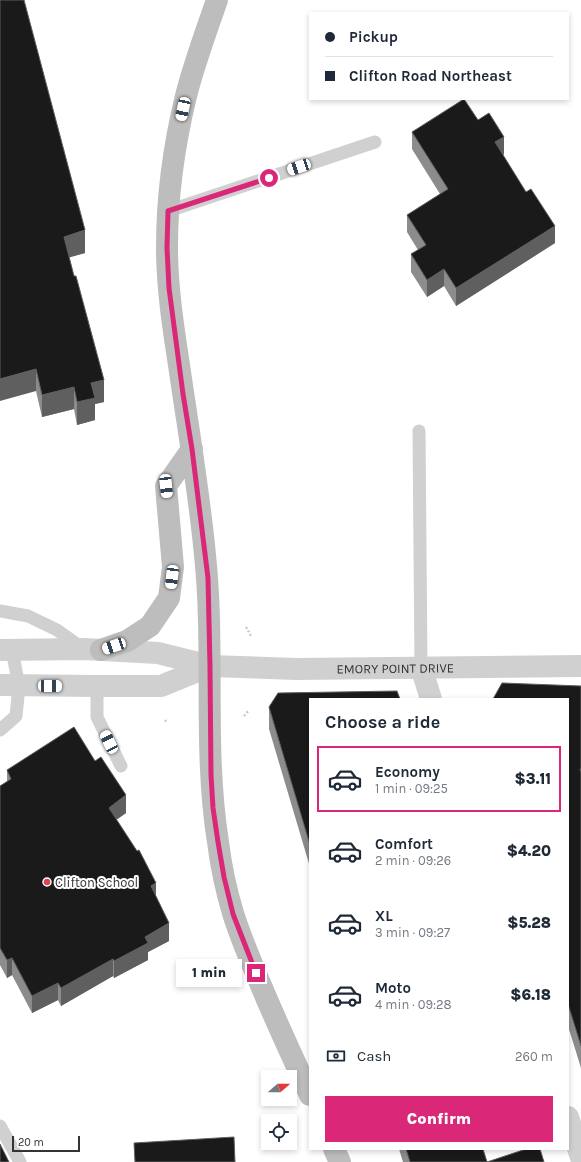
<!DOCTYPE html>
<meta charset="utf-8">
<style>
:root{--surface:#fff;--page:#f6f6f7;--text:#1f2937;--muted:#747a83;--line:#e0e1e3;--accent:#db2777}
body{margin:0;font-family:Karla,sans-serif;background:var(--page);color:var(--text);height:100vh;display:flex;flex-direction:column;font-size:15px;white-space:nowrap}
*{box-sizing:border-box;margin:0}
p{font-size:13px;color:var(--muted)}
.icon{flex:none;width:22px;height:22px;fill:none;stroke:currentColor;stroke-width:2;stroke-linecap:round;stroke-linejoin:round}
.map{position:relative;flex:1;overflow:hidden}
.details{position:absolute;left:309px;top:698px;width:260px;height:452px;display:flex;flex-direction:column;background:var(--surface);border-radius:0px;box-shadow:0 2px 6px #0003}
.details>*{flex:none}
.hud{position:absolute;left:309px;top:12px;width:260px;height:88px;border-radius:0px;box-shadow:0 2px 6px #0003;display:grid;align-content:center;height:88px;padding:0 16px;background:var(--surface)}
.needle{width:26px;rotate:70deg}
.controls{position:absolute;left:261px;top:1070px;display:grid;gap:8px}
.controls a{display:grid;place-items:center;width:36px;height:36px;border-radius:0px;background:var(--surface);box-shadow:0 2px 6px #0003;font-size:20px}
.scale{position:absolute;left:12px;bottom:10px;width:68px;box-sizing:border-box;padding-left:4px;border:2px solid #333;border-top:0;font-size:11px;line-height:14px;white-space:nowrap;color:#333;-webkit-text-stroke:3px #fff;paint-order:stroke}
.end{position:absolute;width:18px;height:18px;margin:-9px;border:5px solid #db2777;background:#fff;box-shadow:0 0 0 2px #fff}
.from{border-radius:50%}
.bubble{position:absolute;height:28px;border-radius:0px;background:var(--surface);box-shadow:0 2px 6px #0003;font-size:13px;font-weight:800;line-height:28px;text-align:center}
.car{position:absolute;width:12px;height:24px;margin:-12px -6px;border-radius:5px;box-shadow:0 0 3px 1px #0007;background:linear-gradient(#fff 24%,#345 0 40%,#fff 0 76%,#345 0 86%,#fff 0)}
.hud b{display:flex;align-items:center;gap:14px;height:38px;font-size:15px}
.hud b+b{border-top:1px solid var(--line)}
.hud i{width:10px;height:10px;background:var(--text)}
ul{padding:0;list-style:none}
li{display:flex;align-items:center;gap:12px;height:66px;margin:0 8px 6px;padding:0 8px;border:2px solid transparent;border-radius:0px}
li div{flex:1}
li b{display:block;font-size:15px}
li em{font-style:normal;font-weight:800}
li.active{border-color:var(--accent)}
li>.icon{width:36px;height:36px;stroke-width:1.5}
h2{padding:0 16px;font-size:18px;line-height:48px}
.pay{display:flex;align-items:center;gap:10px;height:44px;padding:0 16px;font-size:15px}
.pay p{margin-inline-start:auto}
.cta{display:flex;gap:8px;margin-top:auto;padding:8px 16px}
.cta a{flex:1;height:46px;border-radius:0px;background:var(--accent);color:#fff;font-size:16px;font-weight:800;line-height:46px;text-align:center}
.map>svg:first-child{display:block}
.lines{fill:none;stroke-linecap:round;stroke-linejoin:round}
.path{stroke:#cacaca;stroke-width:2.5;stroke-dasharray:2 2;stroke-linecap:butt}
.lane{stroke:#d0d0d0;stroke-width:13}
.street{stroke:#d0d0d0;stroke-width:22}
.secondary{stroke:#bdbdbd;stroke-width:22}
.wall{fill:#8c8c8c}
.shaded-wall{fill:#5f5f5f}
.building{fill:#1a1a1a;stroke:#5f5f5f}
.route{stroke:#db2777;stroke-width:5}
.poi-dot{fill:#db4454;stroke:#fff;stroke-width:1.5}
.labels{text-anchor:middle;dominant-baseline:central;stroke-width:4;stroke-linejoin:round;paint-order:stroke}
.street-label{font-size:13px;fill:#333;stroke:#fff}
.poi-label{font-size:13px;fill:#333;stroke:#fff;text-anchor:start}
</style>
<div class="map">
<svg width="581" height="1162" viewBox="0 0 581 1162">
<rect width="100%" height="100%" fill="#fff"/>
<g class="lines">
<path class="path" d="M 246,627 L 251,636
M 244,716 L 249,710
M 165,720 L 167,723"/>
<path class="lane" d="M 168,211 L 375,142
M 419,431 L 421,667
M 0,611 L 28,616 L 57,630 L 82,648
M 97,686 L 97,717 L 121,766
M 0,730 L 16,716 L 19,686 L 12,650
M 0,1126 L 20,1162"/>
<g class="street">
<path id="s1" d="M 0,650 L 84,649 L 158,653 L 210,666 L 296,669 L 581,666"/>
<path d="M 421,667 L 431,699"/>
<path d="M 0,685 L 97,686 L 161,686 L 210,666"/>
<path d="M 568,1117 L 581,1158"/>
</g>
<path class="secondary" d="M 217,0 C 206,32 194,64 186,96 C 174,145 167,197 167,247 C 167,287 173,326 179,365 C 188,428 199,491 205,555 C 215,650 203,748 218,842 C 221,866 226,890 233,913 C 239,933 247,952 255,971 C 272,1013 291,1054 310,1095
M 101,650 L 127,641 L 150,626 L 169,598 L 173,567 L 166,486 L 192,449
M 334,1149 L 340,1162"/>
</g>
<path class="wall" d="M 0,0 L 85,253 L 69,257 L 104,402 L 95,404 L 95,420 L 77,425 L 74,409 L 42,417 L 36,391 Z
M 478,120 L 504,154 L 503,155 L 555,243 L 456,306 L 444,286 L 427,297 L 411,272 L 411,254 L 418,250 L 407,232 L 407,215 L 440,194 L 412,149 L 412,132 Z
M 581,686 L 581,1068 L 568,1026 L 568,699 Z
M 310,699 L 310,867 L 269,729 L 269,707 Z
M 7,770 L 126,813 L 116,820 L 156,896 L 169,941 L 148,952 L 148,960 L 114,978 L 113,976 L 61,1006 L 58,1000 L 32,1013 L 12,975 L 7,978 L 0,965 L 0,786 L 7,782 Z
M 399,1149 L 483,1149 L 487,1162 L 403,1162 Z"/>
<path class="shaded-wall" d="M 504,137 L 504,154 L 495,160 L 495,142 Z
M 555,226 L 555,243 L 456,306 L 456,288 Z
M 85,230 L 85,253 L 64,259 L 64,237 Z
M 444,269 L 444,286 L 427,297 L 427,280 Z
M 36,369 L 36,391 L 0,401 L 0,379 Z
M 104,380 L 104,402 L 95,404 L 95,420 L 77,425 L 77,402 L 91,383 Z
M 74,387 L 74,409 L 42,417 L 42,395 Z
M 126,795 L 126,813 L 109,825 L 109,808 Z
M 156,883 L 156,900 L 151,886 Z
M 169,923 L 169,941 L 148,952 L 148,960 L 114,978 L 114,961 L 145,937 Z
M 12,958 L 12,975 L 7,978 L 7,960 Z
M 113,959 L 113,976 L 61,1006 L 61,988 Z
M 58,983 L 58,1000 L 32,1013 L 32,996 Z"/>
<path class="building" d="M 0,0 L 24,0 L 85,230 L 64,237 L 74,276 L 76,276 L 104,380 L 91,383 L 95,398 L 77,402 L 74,387 L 42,395 L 36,369 L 0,379 Z
M 464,99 L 478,120 L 489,113 L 504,137 L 495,142 L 526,192 L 531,189 L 555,226 L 456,288 L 444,269 L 427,280 L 411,254 L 426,245 L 407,215 L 448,189 L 412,132 Z
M 502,683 L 581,686 L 581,769 L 580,769 L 581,772 L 581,1046 L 568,1004 L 568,699 L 493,699 Z
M 397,691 L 400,699 L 310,699 L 310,845 L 269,707 L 278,693 Z
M 74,727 L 95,761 L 101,757 L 126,795 L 109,808 L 137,851 L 139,850 L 156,883 L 151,886 L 169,923 L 145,937 L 148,943 L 114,961 L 113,959 L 61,988 L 58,983 L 32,996 L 12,958 L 7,960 L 0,948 L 0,786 L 11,779 L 7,770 Z
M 234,1137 L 235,1162 L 135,1162 L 134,1143 Z
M 0,1144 L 9,1162 L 0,1162 Z
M 406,1149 L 483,1149 L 487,1162 L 410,1162 Z
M 526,1149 L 540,1149 L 544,1162 L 487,1162 Z"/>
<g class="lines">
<path class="route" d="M 256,973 L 233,914 L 224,877 L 218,842 L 213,808 L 211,775 L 210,666 L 208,578 L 192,449 L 183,394 L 169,288 L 167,248 L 168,211 L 269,178"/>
</g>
<circle class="poi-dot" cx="47" cy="882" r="4"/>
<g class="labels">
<g class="street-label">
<text stroke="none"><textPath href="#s1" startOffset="397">EMORY POINT DRIVE</textPath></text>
</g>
<g class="poi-label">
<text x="55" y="882">Clifton School</text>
</g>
</g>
</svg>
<div class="controls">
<a><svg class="needle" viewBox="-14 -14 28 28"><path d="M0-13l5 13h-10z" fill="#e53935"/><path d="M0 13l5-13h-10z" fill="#747a83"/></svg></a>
<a><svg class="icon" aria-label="locate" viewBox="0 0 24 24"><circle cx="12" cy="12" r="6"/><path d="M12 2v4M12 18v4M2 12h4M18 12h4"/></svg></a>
</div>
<div class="scale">20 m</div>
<i class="end from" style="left:269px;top:178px"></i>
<i class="end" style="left:256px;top:973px"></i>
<div class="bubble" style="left:176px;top:959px;width:66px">1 min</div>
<i class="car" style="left:183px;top:109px;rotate:192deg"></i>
<i class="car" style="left:299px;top:167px;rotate:251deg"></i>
<i class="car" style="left:166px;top:486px;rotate:174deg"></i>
<i class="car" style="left:172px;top:577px;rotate:187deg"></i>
<i class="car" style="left:114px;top:646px;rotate:251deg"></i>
<i class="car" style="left:50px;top:686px;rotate:91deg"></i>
<i class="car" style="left:109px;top:742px;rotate:334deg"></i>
<div class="hud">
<b><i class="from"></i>Pickup</b>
<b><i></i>Clifton Road Northeast</b>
</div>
<section class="details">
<h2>Choose a ride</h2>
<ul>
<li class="active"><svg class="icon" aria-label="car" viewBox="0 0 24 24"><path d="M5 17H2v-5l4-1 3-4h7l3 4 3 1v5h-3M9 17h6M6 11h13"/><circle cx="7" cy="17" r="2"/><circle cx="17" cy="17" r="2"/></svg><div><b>Economy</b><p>1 min · 09:25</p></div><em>$3.11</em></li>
<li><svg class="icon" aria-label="car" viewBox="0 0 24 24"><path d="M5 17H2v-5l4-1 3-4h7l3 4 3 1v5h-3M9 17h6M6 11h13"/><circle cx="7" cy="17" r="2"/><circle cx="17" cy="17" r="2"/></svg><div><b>Comfort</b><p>2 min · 09:26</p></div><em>$4.20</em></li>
<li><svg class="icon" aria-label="car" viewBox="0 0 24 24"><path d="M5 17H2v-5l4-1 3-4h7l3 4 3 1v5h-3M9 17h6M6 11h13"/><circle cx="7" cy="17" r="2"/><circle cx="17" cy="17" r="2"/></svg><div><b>XL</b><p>3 min · 09:27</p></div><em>$5.28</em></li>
<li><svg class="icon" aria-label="car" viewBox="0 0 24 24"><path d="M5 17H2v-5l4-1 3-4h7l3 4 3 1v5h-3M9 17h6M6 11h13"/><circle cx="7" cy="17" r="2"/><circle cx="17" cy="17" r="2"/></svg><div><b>Moto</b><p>4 min · 09:28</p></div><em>$6.18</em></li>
</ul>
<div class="pay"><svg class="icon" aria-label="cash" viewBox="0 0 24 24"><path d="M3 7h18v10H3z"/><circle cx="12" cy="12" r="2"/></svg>Cash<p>260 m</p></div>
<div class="cta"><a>Confirm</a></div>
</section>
</div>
